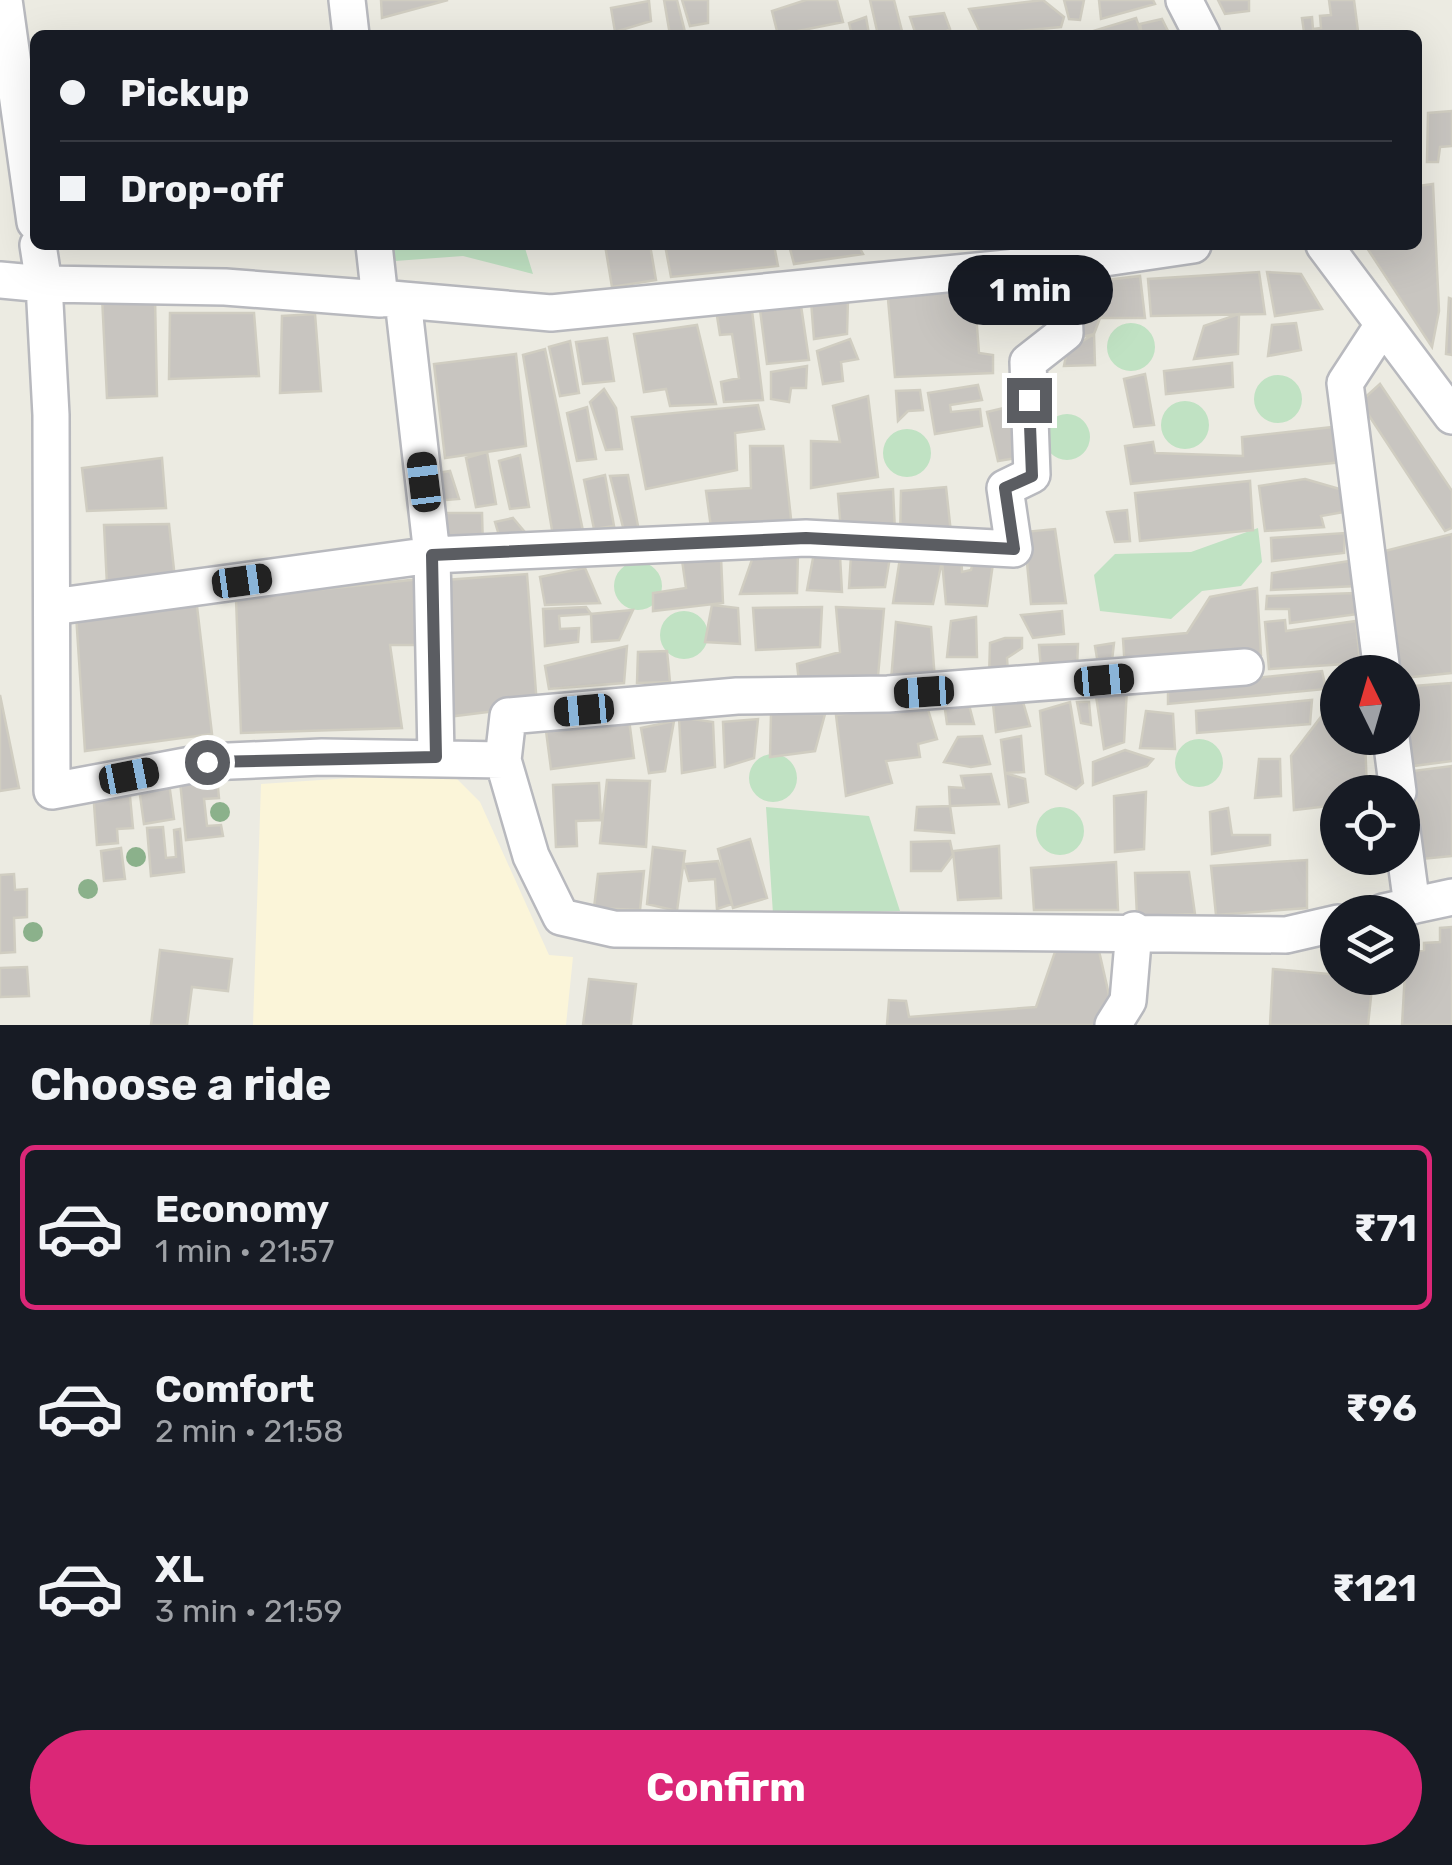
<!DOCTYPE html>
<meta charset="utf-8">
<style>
:root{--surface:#171b24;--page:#242831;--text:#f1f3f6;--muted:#9ea1a6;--line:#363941;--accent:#db2777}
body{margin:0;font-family:Rubik,sans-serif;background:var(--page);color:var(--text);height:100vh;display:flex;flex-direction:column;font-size:38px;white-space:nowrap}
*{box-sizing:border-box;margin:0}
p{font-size:32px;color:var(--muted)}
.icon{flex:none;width:55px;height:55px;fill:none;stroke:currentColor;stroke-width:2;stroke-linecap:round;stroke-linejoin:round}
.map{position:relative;height:1025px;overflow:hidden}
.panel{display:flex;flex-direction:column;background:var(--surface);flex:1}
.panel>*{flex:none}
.hud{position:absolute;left:30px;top:30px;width:1392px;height:220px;border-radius:15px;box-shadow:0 10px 40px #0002;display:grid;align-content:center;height:220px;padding:0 30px;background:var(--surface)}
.needle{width:65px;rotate:355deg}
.buttons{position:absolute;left:1320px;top:655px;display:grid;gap:20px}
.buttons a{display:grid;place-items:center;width:100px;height:100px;border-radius:50%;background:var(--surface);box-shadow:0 10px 40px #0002;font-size:50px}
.end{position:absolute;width:45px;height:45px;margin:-22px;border:12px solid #5b5d62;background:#fff;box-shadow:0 0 0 5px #fff}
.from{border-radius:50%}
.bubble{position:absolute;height:70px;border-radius:35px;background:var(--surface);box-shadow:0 10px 40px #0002;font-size:32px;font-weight:700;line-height:70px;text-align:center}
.car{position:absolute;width:30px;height:60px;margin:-30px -15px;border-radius:12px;box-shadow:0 0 8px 2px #0007;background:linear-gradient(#222 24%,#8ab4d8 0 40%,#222 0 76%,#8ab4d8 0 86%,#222 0)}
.hud b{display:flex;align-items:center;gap:35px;height:95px;font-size:38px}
.hud b+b{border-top:2px solid var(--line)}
.hud i{width:25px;height:25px;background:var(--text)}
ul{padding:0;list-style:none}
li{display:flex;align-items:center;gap:30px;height:165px;margin:0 20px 15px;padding:0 10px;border:5px solid transparent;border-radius:15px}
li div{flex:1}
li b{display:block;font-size:38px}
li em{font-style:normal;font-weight:700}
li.current{border-color:var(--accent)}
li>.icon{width:90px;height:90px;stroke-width:1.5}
h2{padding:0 30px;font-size:45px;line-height:120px}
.button{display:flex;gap:20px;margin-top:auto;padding:20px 30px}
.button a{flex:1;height:115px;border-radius:60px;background:var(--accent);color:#fff;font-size:40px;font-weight:700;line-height:115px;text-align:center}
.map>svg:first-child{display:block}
.commercial{fill:#fbf5d9}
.green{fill:#c0e2c3}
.building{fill:#c8c5c0;stroke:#d0cdc1;stroke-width:2.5}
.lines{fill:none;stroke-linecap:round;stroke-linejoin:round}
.minor-casing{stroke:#b8b9be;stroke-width:40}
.minor{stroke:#fff;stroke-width:35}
.tree{fill:#8bb18b}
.route{stroke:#5b5d62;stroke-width:12}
</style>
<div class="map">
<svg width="1452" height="1025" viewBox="0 0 1452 1025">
<rect width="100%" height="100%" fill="#ecebe2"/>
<path class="commercial" d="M 425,773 L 457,779 L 480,802 L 549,955 L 573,957 L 566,1025 L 253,1025 L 261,784 Z"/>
<path class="green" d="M 384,245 L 524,245 L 533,274 L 463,256 L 395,261 Z
M1107 347a24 24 0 1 1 48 0a24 24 0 1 1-48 0Z
M1254 399a24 24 0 1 1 48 0a24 24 0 1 1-48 0Z
M1161 425a24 24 0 1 1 48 0a24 24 0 1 1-48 0Z
M1044 437a23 23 0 1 1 46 0a23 23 0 1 1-46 0Z
M883 453a24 24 0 1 1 48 0a24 24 0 1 1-48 0Z
M 1258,528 L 1262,562 L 1241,586 L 1202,591 L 1171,619 L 1100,611 L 1094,575 L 1115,554 L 1191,552 Z
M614 586a24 24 0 1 1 48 0a24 24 0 1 1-48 0Z
M660 635a24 24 0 1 1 48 0a24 24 0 1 1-48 0Z
M1175 763a24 24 0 1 1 48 0a24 24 0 1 1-48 0Z
M749 778a24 24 0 1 1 48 0a24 24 0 1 1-48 0Z
M 766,807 L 869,816 L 900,911 L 773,914 Z
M1036 831a24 24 0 1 1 48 0a24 24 0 1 1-48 0Z"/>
<path class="building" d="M 381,0 L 448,0 L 382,18 Z
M 664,0 L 677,0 L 685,32 L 681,35 L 670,35 Z
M 682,0 L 708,0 L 708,23 L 690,26 Z
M 806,0 L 837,0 L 843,22 L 778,35 L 772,11 Z
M 870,0 L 894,0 L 903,35 L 878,35 Z
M 1043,0 L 1064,17 L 1061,27 L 975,35 L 979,30 L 969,9 Z
M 1064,0 L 1084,0 L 1080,20 L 1069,19 Z
M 1099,0 L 1153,0 L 1155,4 L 1101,19 Z
M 1218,0 L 1249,0 L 1249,11 L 1225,14 Z
M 1329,0 L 1354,0 L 1358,31 L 1304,32 L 1302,18 L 1312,17 L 1313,29 L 1321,28 L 1320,16 L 1331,15 Z
M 649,1 L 651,21 L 615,32 L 611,8 Z
M 944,13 L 950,29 L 939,35 L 916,35 L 910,17 Z
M 866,17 L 869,34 L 852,35 L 849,23 Z
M 1136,18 L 1142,35 L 1094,35 L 1093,31 Z
M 1162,19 L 1170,35 L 1142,35 L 1140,24 Z
M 1452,111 L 1452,146 L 1440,147 L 1438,162 L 1427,162 L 1428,113 Z
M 1433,184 L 1439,311 L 1432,347 L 1365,245 L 1418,245 L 1418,186 Z
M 605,245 L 650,245 L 656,280 L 612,287 Z
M 665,245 L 774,245 L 778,266 L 671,277 Z
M 789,245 L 858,245 L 863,254 L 794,264 Z
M 1259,272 L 1265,314 L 1151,316 L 1148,279 Z
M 1267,272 L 1301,274 L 1322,309 L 1275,316 Z
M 1140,276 L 1145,318 L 1100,318 L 1094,334 L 1074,339 L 1071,284 Z
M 974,287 L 979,353 L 993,355 L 993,373 L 895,377 L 888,299 Z
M 102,296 L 155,298 L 157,396 L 107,398 Z
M 1449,298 L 1452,299 L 1452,355 L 1446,354 Z
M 800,299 L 809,360 L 767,364 L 759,302 Z
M 848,299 L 847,334 L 814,339 L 811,301 Z
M 752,311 L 763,400 L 724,402 L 721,382 L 739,378 L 732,334 L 720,335 L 717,316 Z
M 170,313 L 254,313 L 259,376 L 169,379 Z
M 315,314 L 321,391 L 280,393 L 282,316 Z
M 1239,314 L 1238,354 L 1194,359 L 1204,326 Z
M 1296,323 L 1301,350 L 1268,356 L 1272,325 Z
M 697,325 L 716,404 L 670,406 L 666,389 L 644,392 L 634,334 Z
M 1094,334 L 1095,365 L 1064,366 L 1067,351 Z
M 607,338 L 614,381 L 583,384 L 576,342 Z
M 850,339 L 858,359 L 841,362 L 843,381 L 823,384 L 817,351 Z
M 570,341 L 579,393 L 560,396 L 549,347 Z
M 545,349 L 583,531 L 553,536 L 523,355 Z
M 516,354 L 526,446 L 445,458 L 434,364 Z
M 1232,363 L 1233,387 L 1166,394 L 1164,371 Z
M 807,366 L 806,388 L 791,388 L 789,402 L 771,399 L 771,372 Z
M 1145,374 L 1154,425 L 1134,427 L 1124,379 Z
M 1380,384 L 1452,491 L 1452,528 L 1445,531 L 1360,402 Z
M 978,385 L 982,400 L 950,405 L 951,412 L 980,409 L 982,426 L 935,434 L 928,393 Z
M 604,389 L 616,408 L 622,449 L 606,450 L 590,402 Z
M 920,390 L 923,410 L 908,411 L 898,421 L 896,391 Z
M 868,396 L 878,477 L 811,488 L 811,441 L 840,442 L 833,406 Z
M 758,405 L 764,429 L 735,433 L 737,470 L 646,489 L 632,417 Z
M 587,407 L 596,459 L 577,461 L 567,413 Z
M 1008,407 L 1017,458 L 998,461 L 987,412 Z
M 1342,426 L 1342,462 L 1131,484 L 1125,446 L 1153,442 L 1155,453 L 1243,456 L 1242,437 Z
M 750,446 L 783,446 L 792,528 L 713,542 L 706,491 L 751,488 Z
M 487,452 L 496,504 L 476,507 L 466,458 Z
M 520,455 L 529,507 L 510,509 L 499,461 Z
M 162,458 L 166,508 L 87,511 L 82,468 Z
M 450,471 L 459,499 L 435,501 L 431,474 Z
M 605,475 L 614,526 L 594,529 L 584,480 Z
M 628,475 L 639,531 L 624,531 L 610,476 Z
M 1305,479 L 1343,490 L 1344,512 L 1321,516 L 1324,527 L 1265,531 L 1259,486 Z
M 1250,481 L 1253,530 L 1140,541 L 1135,493 Z
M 946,487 L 951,533 L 900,543 L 901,491 Z
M 893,489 L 895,532 L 841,531 L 838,494 Z
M 1127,510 L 1130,541 L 1115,542 L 1107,512 Z
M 444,513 L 482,513 L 483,549 L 444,550 Z
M 513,518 L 529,537 L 501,542 L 495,522 Z
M 169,524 L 176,588 L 108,605 L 104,525 Z
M 1055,529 L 1066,603 L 1031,604 L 1024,532 Z
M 1345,533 L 1344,553 L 1272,561 L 1271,538 Z
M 1452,534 L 1452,673 L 1402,678 L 1402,672 L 1398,672 L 1385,551 Z
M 755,551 L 798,552 L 797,593 L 740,594 Z
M 814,553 L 840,556 L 842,592 L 807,590 Z
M 961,554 L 962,572 L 971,570 L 975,554 L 994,556 L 987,606 L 946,604 L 942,561 Z
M 851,555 L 890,557 L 885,587 L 849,588 Z
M 721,557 L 723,603 L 653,611 L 653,593 L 686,588 L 682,560 Z
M 900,558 L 942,561 L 933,604 L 893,603 Z
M 1356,560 L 1357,586 L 1271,590 L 1272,573 Z
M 585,568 L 600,603 L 545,605 L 540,577 Z
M 527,574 L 537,706 L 447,717 L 432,581 Z
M 421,579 L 425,645 L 390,645 L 402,728 L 241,733 L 236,598 Z
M 1257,588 L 1261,655 L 1125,669 L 1123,639 L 1187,633 L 1210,597 Z
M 1355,593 L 1358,614 L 1290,623 L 1289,609 L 1266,609 L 1267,596 Z
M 196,598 L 212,734 L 85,751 L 76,614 Z
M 712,605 L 738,608 L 740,644 L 705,642 Z
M 586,607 L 591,614 L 559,616 L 560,629 L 579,628 L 578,642 L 545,646 L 543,609 Z
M 822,607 L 820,647 L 756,650 L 753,608 Z
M 836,607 L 884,609 L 878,676 L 799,682 L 797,664 L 840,652 Z
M 633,610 L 619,640 L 592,642 L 591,614 Z
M 1062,611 L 1064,634 L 1033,638 L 1021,615 Z
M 976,617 L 977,657 L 947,657 L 951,621 Z
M 1285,620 L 1286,631 L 1356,621 L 1360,663 L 1269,669 L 1265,622 Z
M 896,622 L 931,627 L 935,681 L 891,680 Z
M 1005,638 L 1022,638 L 1022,648 L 1007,658 L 1008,673 L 989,679 L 990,643 Z
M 1114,643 L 1111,669 L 1098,664 L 1095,646 Z
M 1078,644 L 1077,667 L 1041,669 L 1039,645 Z
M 627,646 L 624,683 L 549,689 L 545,666 Z
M 667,651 L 670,682 L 637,683 L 638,652 Z
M 1322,671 L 1326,689 L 1168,704 L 1168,687 Z
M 1452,683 L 1452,761 L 1413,766 L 1402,687 Z
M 1127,688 L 1124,742 L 1104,749 L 1096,696 Z
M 0,695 L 19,788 L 0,791 Z
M 1021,695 L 1030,726 L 996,732 L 993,704 Z
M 1312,700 L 1310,724 L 1197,733 L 1196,711 Z
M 968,701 L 974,724 L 947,724 L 944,702 Z
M 1070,702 L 1083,783 L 1076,789 L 1046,774 L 1040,711 Z
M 1077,702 L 1089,702 L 1091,725 L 1081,723 Z
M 926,703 L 937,739 L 918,744 L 920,757 L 886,761 L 892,783 L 846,796 L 836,715 Z
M 1338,708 L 1338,738 L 1365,738 L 1367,792 L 1338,792 L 1338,805 L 1294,810 L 1291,756 L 1327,709 Z
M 1146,711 L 1173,714 L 1175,749 L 1140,748 Z
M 628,712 L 634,758 L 551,769 L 545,723 Z
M 771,714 L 825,714 L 815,751 L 770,757 Z
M 679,717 L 713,722 L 715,767 L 682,773 Z
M 758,719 L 754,758 L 725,767 L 723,722 Z
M 674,721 L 665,771 L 649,773 L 641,728 Z
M 982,736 L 990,764 L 971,767 L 944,762 L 958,737 Z
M 1021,736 L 1024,772 L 1005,773 L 1001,740 Z
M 1125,750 L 1153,759 L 1147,766 L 1093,785 L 1093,762 Z
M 1259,759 L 1280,759 L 1281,796 L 1255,798 Z
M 1452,766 L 1452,856 L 1422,859 L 1413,771 Z
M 1005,773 L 1025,779 L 1028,802 L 1009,807 Z
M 991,774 L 999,804 L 950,806 L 949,787 L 964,788 L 961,776 Z
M 168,776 L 174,819 L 144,824 L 138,781 Z
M 217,777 L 219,798 L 204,799 L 207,826 L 221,825 L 223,836 L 186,840 L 180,781 Z
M 607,780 L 650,781 L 646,847 L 600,843 Z
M 599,783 L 601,820 L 576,821 L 577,846 L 556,847 L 553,785 Z
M 129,786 L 133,828 L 117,829 L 118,843 L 97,845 L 93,790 Z
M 1146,792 L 1144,849 L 1115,852 L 1114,796 Z
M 950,806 L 954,833 L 915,830 L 917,807 Z
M 1228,808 L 1232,835 L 1270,835 L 1270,845 L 1212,854 L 1210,812 Z
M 163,827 L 166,858 L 176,857 L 174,830 L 180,829 L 184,872 L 151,876 L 147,828 Z
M 750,839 L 767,898 L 733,908 L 718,849 Z
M 950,841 L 953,855 L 941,871 L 911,871 L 911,842 Z
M 999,846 L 1001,898 L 958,900 L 953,851 Z
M 653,847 L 685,851 L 677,911 L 647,904 Z
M 121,848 L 125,879 L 104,881 L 101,851 Z
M 1307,860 L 1307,908 L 1216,915 L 1211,866 Z
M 718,861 L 732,904 L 717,909 L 715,879 L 689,881 L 684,864 Z
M 1116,862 L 1118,910 L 1034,910 L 1031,868 Z
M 644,871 L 640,910 L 594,908 L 598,874 Z
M 1189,872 L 1195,914 L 1137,916 L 1135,873 Z
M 14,874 L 15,890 L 27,889 L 27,917 L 14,918 L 15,952 L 0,953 L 0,875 Z
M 1452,927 L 1452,1025 L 1402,1025 L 1406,955 L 1424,950 L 1424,943 L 1440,942 L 1440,928 Z
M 1056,949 L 1099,951 L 1109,995 L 1099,1025 L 887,1025 L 889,1000 L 906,1001 L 909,1017 L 1036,1007 Z
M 160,950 L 232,959 L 228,991 L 192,987 L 187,1025 L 151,1025 Z
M 27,967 L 29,996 L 0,997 L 0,968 Z
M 1273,969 L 1373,978 L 1368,1025 L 1270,1025 Z
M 589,979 L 636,984 L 631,1025 L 583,1025 Z"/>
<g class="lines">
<g class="minor-casing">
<path id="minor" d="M 4,0 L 35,222
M 347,0 L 351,35
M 1184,0 L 1202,35
M 38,245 L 44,284 L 225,287 L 380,299 L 374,245
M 1324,245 L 1452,416
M 0,280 L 44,284 L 51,415 L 52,791 L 207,762 L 322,757 L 503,760 L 531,856 L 561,917 L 614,929 L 1286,935 L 1338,923
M 380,298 L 551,313 L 1098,259 L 1193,245
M 1377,334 L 1345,383 L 1382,672
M 52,607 L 432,555 L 403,300
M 1391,738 L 1398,792
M 436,757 L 432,555 L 806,538 L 1014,549 L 1005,488 L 1032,475 L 1028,362 L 1065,333 L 1062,262
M 503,760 L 508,716 L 737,696 L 888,694 L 1245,667
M 1402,831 L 1412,906
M 1383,912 L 1452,897
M 1113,1025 L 1128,1001 L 1134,930"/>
</g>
<use href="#minor" class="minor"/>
</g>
<g class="tree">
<circle cx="220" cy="812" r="10"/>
<circle cx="136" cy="857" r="10"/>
<circle cx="88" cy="889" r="10"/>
<circle cx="33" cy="932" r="10"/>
</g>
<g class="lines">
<path class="route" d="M 207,762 L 436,757 L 432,555 L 806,538 L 1014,549 L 1005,488 L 1032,476 L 1029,400"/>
</g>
</svg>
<div class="buttons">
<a><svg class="needle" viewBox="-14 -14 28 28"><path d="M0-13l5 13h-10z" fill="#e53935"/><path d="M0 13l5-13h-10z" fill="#9ea1a6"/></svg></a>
<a><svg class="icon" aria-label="locate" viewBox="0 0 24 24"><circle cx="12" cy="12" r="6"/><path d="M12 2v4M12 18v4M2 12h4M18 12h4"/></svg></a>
<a><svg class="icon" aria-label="layers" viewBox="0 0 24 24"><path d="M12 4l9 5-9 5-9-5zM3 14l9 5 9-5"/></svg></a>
</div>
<i class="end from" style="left:207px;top:762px"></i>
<i class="end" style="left:1029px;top:400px"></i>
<div class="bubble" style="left:948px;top:255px;width:165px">1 min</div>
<i class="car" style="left:424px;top:482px;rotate:353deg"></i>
<i class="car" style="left:242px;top:581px;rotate:82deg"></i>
<i class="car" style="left:1104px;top:680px;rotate:85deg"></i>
<i class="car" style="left:924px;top:692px;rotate:266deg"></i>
<i class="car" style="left:584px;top:710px;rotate:265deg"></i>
<i class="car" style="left:129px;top:776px;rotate:79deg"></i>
<div class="hud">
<b><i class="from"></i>Pickup</b>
<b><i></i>Drop-off</b>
</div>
</div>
<section class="panel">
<h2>Choose a ride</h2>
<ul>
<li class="current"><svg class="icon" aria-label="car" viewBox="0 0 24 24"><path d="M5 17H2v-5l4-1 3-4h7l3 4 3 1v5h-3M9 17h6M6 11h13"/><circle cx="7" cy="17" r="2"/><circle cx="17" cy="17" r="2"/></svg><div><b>Economy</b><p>1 min · 21:57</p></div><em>₹71</em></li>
<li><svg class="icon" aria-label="car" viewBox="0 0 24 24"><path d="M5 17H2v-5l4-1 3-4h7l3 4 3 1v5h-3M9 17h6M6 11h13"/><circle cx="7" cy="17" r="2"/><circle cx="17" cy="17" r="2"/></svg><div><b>Comfort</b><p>2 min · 21:58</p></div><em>₹96</em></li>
<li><svg class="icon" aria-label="car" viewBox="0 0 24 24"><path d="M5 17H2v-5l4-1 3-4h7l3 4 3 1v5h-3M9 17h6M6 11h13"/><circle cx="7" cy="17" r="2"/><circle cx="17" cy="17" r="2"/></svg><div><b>XL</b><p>3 min · 21:59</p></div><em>₹121</em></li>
</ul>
<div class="button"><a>Confirm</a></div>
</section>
